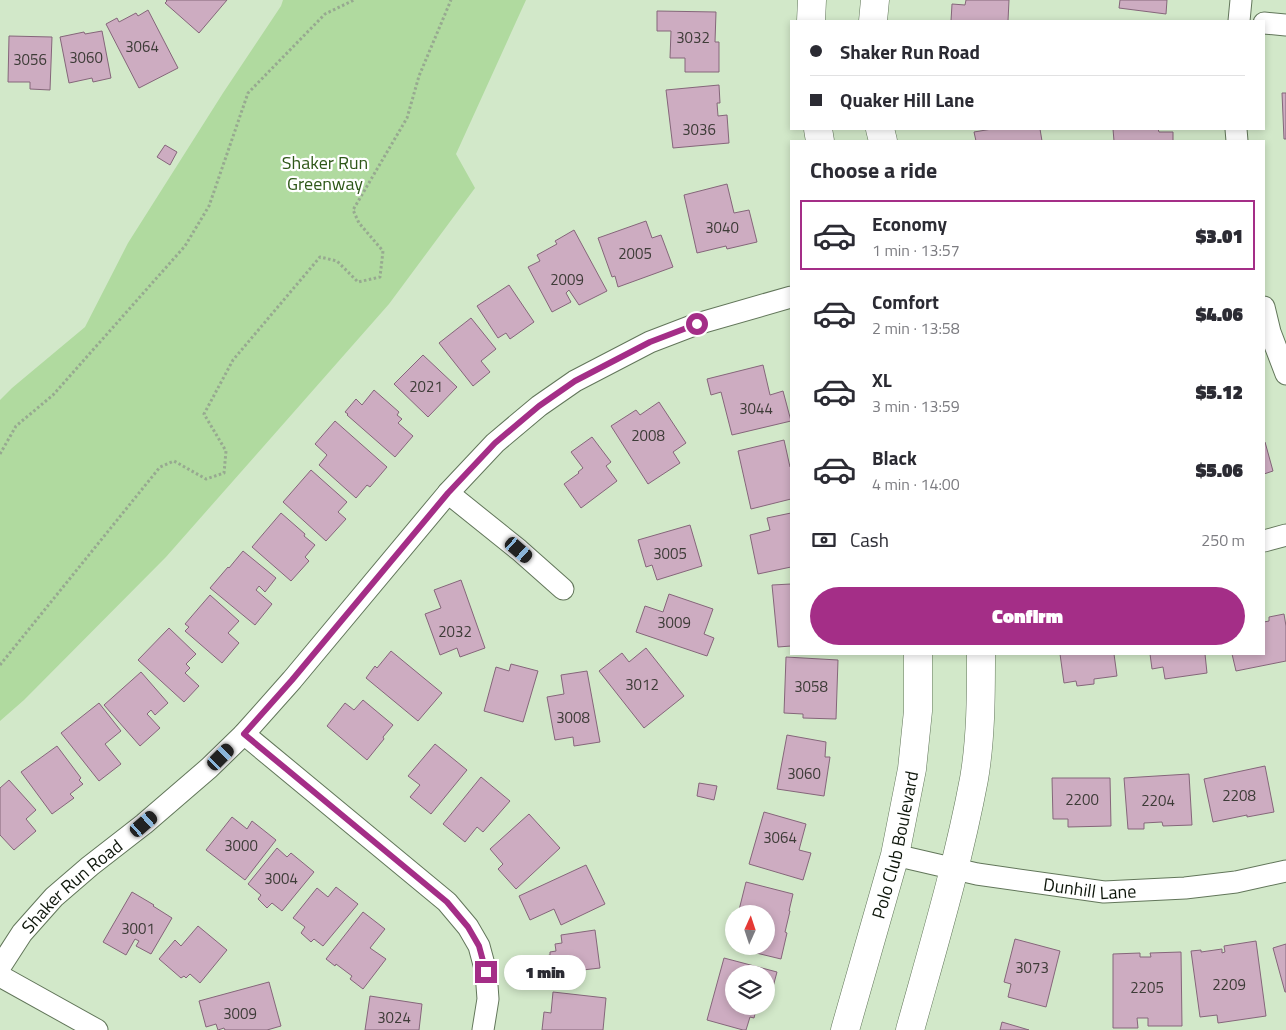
<!DOCTYPE html>
<meta charset="utf-8">
<style>
:root{--surface:#fff;--page:#f2f2f3;--text:#2b2b33;--muted:#7c7c81;--line:#e1e1e2;--accent:#a42e87}
body{margin:0;font-family:"Titillium Web",sans-serif;background:var(--page);color:var(--text);height:100vh;display:flex;flex-direction:column;font-size:19px;white-space:nowrap}
*{box-sizing:border-box;margin:0}
p{font-size:16px;color:var(--muted)}
.icon{flex:none;width:28px;height:28px;fill:none;stroke:currentColor;stroke-width:2;stroke-linecap:round;stroke-linejoin:round}
.map{position:relative;flex:1;overflow:hidden}
.panel{position:absolute;left:790px;top:140px;width:475px;height:515px;display:flex;flex-direction:column;background:var(--surface);border-radius:0px;box-shadow:0 2px 8px #0003}
.panel>*{flex:none}
.guide{position:absolute;left:790px;top:20px;width:475px;height:110px;border-radius:0px;box-shadow:0 2px 8px #0003;display:grid;align-content:center;height:110px;padding:0 20px;background:var(--surface)}
.needle{width:32px;rotate:3deg}
.controls{position:absolute;left:725px;top:905px;display:grid;gap:10px}
.controls a{display:grid;place-items:center;width:50px;height:50px;border-radius:50%;background:var(--surface);box-shadow:0 2px 8px #0003;font-size:25px}
.end{position:absolute;width:22px;height:22px;margin:-11px;border:6px solid #a42e87;background:#fff;box-shadow:0 0 0 2px #fff}
.from{border-radius:50%}
.bubble{position:absolute;height:35px;border-radius:18px;background:var(--surface);box-shadow:0 2px 8px #0003;font-size:16px;font-weight:800;line-height:35px;text-align:center}
.car{position:absolute;width:15px;height:30px;margin:-15px -8px;border-radius:6px;box-shadow:0 0 4px 1px #0007;background:linear-gradient(#222 24%,#8ab4d8 0 40%,#222 0 76%,#8ab4d8 0 86%,#222 0)}
.guide b{display:flex;align-items:center;gap:18px;height:48px;font-size:19px}
.guide b+b{border-top:1px solid var(--line)}
.guide i{width:12px;height:12px;background:var(--text)}
ul{padding:0;list-style:none}
li{display:flex;align-items:center;gap:15px;height:70px;margin:0 10px 8px;padding:0 10px;border:2px solid transparent;border-radius:0px}
li div{flex:1}
li b{display:block;font-size:19px}
li em{font-style:normal;font-weight:800}
li.selected{border-color:var(--accent)}
li>.icon{width:45px;height:45px;stroke-width:1.5}
h2{padding:0 20px;font-size:22px;line-height:60px}
.pay{display:flex;align-items:center;gap:12px;height:55px;padding:0 20px;font-size:19px}
.pay p{margin-inline-start:auto}
.button{display:flex;gap:10px;margin-top:auto;padding:10px 20px}
.button a{flex:1;height:58px;border-radius:30px;background:var(--accent);color:#fff;font-size:20px;font-weight:800;line-height:58px;text-align:center}
.map>svg:first-child{display:block}
.green{fill:#b0da9f}
.building{fill:#cdacc1;stroke:#85667a}
.lines{fill:none;stroke-linecap:round;stroke-linejoin:round}
.street-casing{stroke:#62765a;stroke-width:23}
.secondary-casing{stroke:#62765a;stroke-width:29}
.path{stroke:#97a990;stroke-width:3;stroke-dasharray:2.5 2.5;stroke-linecap:butt}
.street{stroke:#fff;stroke-width:21}
.secondary{stroke:#fff;stroke-width:28}
.route{stroke:#a42e87;stroke-width:6}
.labels{text-anchor:middle;dominant-baseline:central;stroke-width:4.5;stroke-linejoin:round;paint-order:stroke}
.number-label{font-size:15px;fill:#3e3c38}
.park-label{font-size:18px;fill:#2e5718;stroke:#fff}
.street-label{font-size:18px;fill:#0e160b;stroke:#fff}
</style>
<div class="map">
<svg width="1286" height="1030" viewBox="0 0 1286 1030">
<rect width="100%" height="100%" fill="#d2e8c9"/>
<path class="green" d="M 283,0 L 526,0 L 456,154 L 475,188 L 389,304 L 166,557 L 24,700 L 0,721 L 0,400 L 12,388 L 85,327 L 128,243 L 223,93 L 281,6 Z"/>
<path class="building" d="M 166,0 L 227,0 L 199,33 L 165,3 L 167,1 Z
M 966,0 L 1009,0 L 1008,21 L 951,21 L 952,4 L 965,5 Z
M 1120,0 L 1167,0 L 1166,14 L 1119,8 Z
M 148,10 L 178,68 L 139,88 L 106,24 L 117,18 L 119,22 L 136,13 L 138,16 Z
M 657,11 L 716,12 L 715,42 L 719,42 L 719,72 L 685,72 L 685,58 L 670,58 L 671,31 L 657,31 Z
M 102,31 L 111,78 L 93,82 L 92,78 L 69,83 L 60,37 L 84,32 L 85,34 Z
M 9,36 L 52,37 L 50,90 L 30,89 L 30,82 L 8,82 Z
M 719,85 L 720,103 L 717,103 L 718,116 L 727,115 L 729,143 L 673,148 L 666,90 Z
M 1282,93 L 1286,93 L 1286,139 L 1284,139 Z
M 992,129 L 1040,129 L 1042,141 L 976,141 L 974,132 Z
M 1113,129 L 1158,129 L 1159,132 L 1173,132 L 1173,141 L 1114,141 Z
M 165,145 L 177,152 L 170,165 L 157,157 Z
M 727,184 L 734,213 L 749,210 L 757,242 L 727,249 L 726,246 L 697,253 L 684,195 Z
M 646,221 L 652,238 L 661,235 L 673,267 L 618,287 L 615,276 L 612,277 L 598,238 Z
M 574,230 L 607,291 L 579,305 L 569,290 L 566,293 L 571,302 L 552,312 L 528,267 L 540,261 L 537,255 L 557,244 L 555,241 Z
M 509,285 L 534,322 L 510,339 L 506,333 L 498,338 L 477,306 Z
M 471,318 L 496,349 L 481,361 L 490,372 L 473,386 L 439,343 Z
M 423,355 L 457,387 L 428,417 L 394,384 Z
M 763,365 L 770,395 L 783,391 L 791,421 L 732,435 L 721,392 L 711,395 L 707,379 Z
M 374,390 L 399,412 L 397,415 L 402,419 L 398,423 L 413,436 L 395,457 L 347,415 L 348,414 L 345,412 L 356,399 L 362,405 Z
M 659,402 L 686,443 L 673,452 L 680,463 L 648,484 L 611,426 L 636,410 L 640,415 Z
M 335,421 L 387,467 L 370,487 L 367,485 L 356,498 L 319,465 L 327,455 L 315,444 Z
M 592,437 L 611,462 L 606,466 L 617,481 L 581,508 L 564,484 L 579,473 L 578,472 L 583,468 L 571,452 Z
M 784,440 L 790,467 L 791,467 L 791,499 L 751,509 L 738,451 Z
M 1265,442 L 1273,471 L 1264,474 L 1264,443 Z
M 311,470 L 347,502 L 338,512 L 346,519 L 326,541 L 283,502 Z
M 281,513 L 305,534 L 304,536 L 315,545 L 305,557 L 309,561 L 291,581 L 252,547 Z
M 791,513 L 791,567 L 758,574 L 750,535 L 770,530 L 767,518 Z
M 690,525 L 702,566 L 657,580 L 652,565 L 646,567 L 638,540 Z
M 243,551 L 276,578 L 265,592 L 259,586 L 256,590 L 272,604 L 255,625 L 210,588 L 228,567 L 229,568 Z
M 461,580 L 485,648 L 460,657 L 457,648 L 440,655 L 425,614 L 441,608 L 434,590 Z
M 791,584 L 791,646 L 778,647 L 772,585 Z
M 669,594 L 713,609 L 704,634 L 714,638 L 707,656 L 636,632 L 645,606 L 663,612 Z
M 210,595 L 239,621 L 228,633 L 239,643 L 222,663 L 185,631 L 189,627 L 185,624 Z
M 1284,614 L 1286,626 L 1286,661 L 1236,671 L 1232,654 L 1264,654 L 1264,622 L 1269,621 L 1269,617 Z
M 169,628 L 196,654 L 186,664 L 190,668 L 185,673 L 199,686 L 184,702 L 138,660 Z
M 646,648 L 684,696 L 644,728 L 599,671 L 622,653 L 629,662 Z
M 391,651 L 442,693 L 418,721 L 366,678 L 375,666 L 377,668 Z
M 1060,654 L 1114,654 L 1117,676 L 1094,679 L 1094,684 L 1077,686 L 1076,681 L 1064,683 Z
M 1150,654 L 1205,654 L 1207,673 L 1165,679 L 1163,667 L 1152,669 Z
M 786,657 L 838,660 L 836,719 L 803,718 L 803,714 L 784,713 Z
M 511,664 L 538,671 L 523,722 L 484,711 L 496,667 L 509,671 Z
M 587,671 L 600,742 L 574,746 L 573,737 L 555,740 L 547,697 L 564,694 L 561,675 Z
M 141,672 L 168,703 L 155,715 L 151,710 L 147,714 L 160,728 L 140,746 L 104,705 Z
M 363,700 L 393,725 L 383,737 L 384,739 L 367,760 L 327,726 L 345,703 L 354,710 Z
M 99,703 L 121,731 L 105,744 L 121,764 L 99,781 L 61,733 Z
M 787,735 L 826,742 L 825,757 L 830,757 L 824,796 L 777,789 Z
M 435,744 L 467,770 L 431,814 L 410,797 L 420,785 L 408,776 Z
M 57,746 L 81,778 L 79,780 L 83,784 L 70,794 L 74,798 L 52,814 L 21,772 Z
M 1265,766 L 1274,812 L 1247,817 L 1247,815 L 1213,822 L 1204,779 Z
M 1189,774 L 1192,825 L 1163,826 L 1162,822 L 1144,823 L 1144,829 L 1128,829 L 1124,778 Z
M 481,777 L 510,801 L 483,832 L 477,827 L 465,842 L 443,824 Z
M 1052,778 L 1110,778 L 1111,826 L 1068,827 L 1068,819 L 1053,819 Z
M 9,780 L 36,810 L 26,819 L 36,831 L 14,850 L 0,835 L 0,788 Z
M 699,783 L 717,786 L 714,800 L 697,796 Z
M 764,812 L 806,824 L 799,850 L 811,853 L 803,880 L 749,864 Z
M 529,814 L 560,848 L 516,889 L 498,869 L 503,864 L 490,849 Z
M 232,817 L 247,829 L 252,821 L 276,840 L 245,880 L 206,850 Z
M 277,848 L 287,857 L 291,853 L 314,872 L 282,911 L 272,903 L 267,908 L 258,899 L 261,895 L 248,884 Z
M 586,865 L 605,904 L 561,925 L 554,909 L 530,920 L 519,896 Z
M 746,882 L 793,894 L 789,911 L 790,911 L 785,932 L 787,933 L 781,959 L 752,952 L 754,946 L 766,946 L 766,914 L 738,914 Z
M 336,887 L 358,904 L 323,946 L 314,939 L 311,942 L 301,933 L 305,927 L 293,918 L 317,888 L 328,897 Z
M 132,892 L 154,905 L 153,906 L 172,918 L 151,954 L 136,946 L 139,941 L 135,939 L 126,955 L 103,942 Z
M 363,912 L 385,929 L 370,948 L 386,959 L 363,989 L 350,979 L 352,976 L 336,964 L 335,966 L 326,959 Z
M 198,926 L 227,950 L 200,983 L 190,974 L 186,978 L 184,976 L 181,978 L 159,959 L 175,940 L 181,946 Z
M 595,930 L 600,968 L 574,971 L 576,982 L 550,985 L 546,956 L 550,955 L 550,952 L 556,951 L 555,944 L 562,943 L 561,935 Z
M 1015,939 L 1060,951 L 1046,1007 L 1008,997 L 1011,984 L 1004,982 Z
M 1256,941 L 1266,1016 L 1218,1023 L 1217,1015 L 1200,1017 L 1191,951 L 1201,950 L 1201,952 L 1222,949 L 1222,953 L 1225,952 L 1224,946 Z
M 1286,944 L 1286,992 L 1285,992 L 1273,948 Z
M 1181,952 L 1182,1026 L 1148,1026 L 1148,1018 L 1137,1018 L 1138,1028 L 1113,1028 L 1113,954 L 1140,953 L 1140,957 L 1151,957 L 1150,953 Z
M 724,958 L 777,972 L 770,998 L 766,997 L 766,974 L 734,974 L 734,1006 L 757,1006 L 754,1018 L 750,1017 L 746,1030 L 743,1030 L 707,1020 Z
M 269,982 L 281,1026 L 267,1030 L 225,1030 L 224,1028 L 218,1030 L 216,1024 L 206,1027 L 199,1001 Z
M 553,992 L 606,998 L 603,1030 L 542,1030 L 544,1012 L 551,1013 Z
M 370,996 L 422,1004 L 419,1030 L 365,1030 Z
M 1002,1022 L 1029,1030 L 1000,1030 Z"/>
<g class="lines">
<g class="street-casing">
<g id="street">
<path d="M 1239,21 L 1241,0"/>
<path d="M 1264,23 L 1286,25"/>
<path d="M 1236,129 L 1237,141"/>
<path d="M 1264,307 L 1270,332 L 1286,374"/>
<path d="M 448,493 L 519,550 L 563,589"/>
<path d="M 1264,541 L 1286,535"/>
<path d="M 244,734 L 447,902 L 468,927 L 479,946 L 486,972 L 488,999 L 483,1030"/>
<path id="s1" d="M 895,855 L 977,874 L 1104,892 L 1185,888 L 1236,882 L 1286,871"/>
<path id="s2" d="M 0,967 L 22,933 L 54,897 L 90,866 L 144,824 L 209,768 L 244,734 L 292,680 L 448,493 L 495,443 L 539,406 L 575,381 L 650,342 L 697,324 L 791,297"/>
<path d="M 0,976 L 97,1030"/>
</g>
</g>
<g class="secondary-casing">
<g id="secondary">
<path d="M 811,21 L 812,0"/>
<path d="M 873,21 L 875,0"/>
<path d="M 818,129 L 820,141"/>
<path d="M 880,129 L 883,141"/>
<path id="s3" d="M 845,1030 L 895,855 L 912,769 L 918,711 L 918,654"/>
<path d="M 910,1030 C 933,947 958,864 974,779 C 981,738 981,695 981,654"/>
</g>
</g>
<path class="path" d="M 0,454 L 16,426 L 53,395 L 185,246 L 209,206 L 248,93 L 325,14 L 354,0
M 0,665 L 160,467 L 174,461 L 206,479 L 224,473 L 226,451 L 204,414 L 233,360 L 320,257 L 337,261 L 358,282 L 380,277 L 383,251 L 359,223 L 353,210 L 407,118 L 419,76 L 451,0"/>
<use href="#street" class="street"/>
<use href="#secondary" class="secondary"/>
</g>
<g class="lines">
<path class="route" d="M 486,972 L 479,946 L 468,927 L 447,902 L 244,734 L 292,680 L 448,493 L 495,443 L 539,406 L 575,381 L 650,342 L 697,324"/>
</g>
<g class="labels">
<g class="number-label">
<text x="693" y="37">3032</text>
<text x="142" y="46">3064</text>
<text x="86" y="57">3060</text>
<text x="30" y="59">3056</text>
<text x="699" y="129">3036</text>
<text x="722" y="227">3040</text>
<text x="635" y="253">2005</text>
<text x="567" y="279">2009</text>
<text x="426" y="386">2021</text>
<text x="756" y="408">3044</text>
<text x="648" y="435">2008</text>
<text x="670" y="553">3005</text>
<text x="674" y="622">3009</text>
<text x="455" y="631">2032</text>
<text x="642" y="684">3012</text>
<text x="811" y="686">3058</text>
<text x="573" y="717">3008</text>
<text x="804" y="773">3060</text>
<text x="1239" y="795">2208</text>
<text x="1082" y="799">2200</text>
<text x="1158" y="800">2204</text>
<text x="780" y="837">3064</text>
<text x="241" y="845">3000</text>
<text x="281" y="878">3004</text>
<text x="138" y="928">3001</text>
<text x="1032" y="967">3073</text>
<text x="1229" y="984">2209</text>
<text x="1147" y="987">2205</text>
<text x="240" y="1013">3009</text>
<text x="394" y="1017">3024</text>
</g>
<g class="park-label">
<text x="325" y="162">Shaker Run<tspan x="325" dy="21">Greenway</tspan></text>
</g>
<g class="street-label">
<text stroke="none"><textPath href="#s3" startOffset="192">Polo Club Boulevard</textPath></text>
<text stroke="none"><textPath href="#s1" startOffset="198">Dunhill Lane</textPath></text>
<text stroke="none"><textPath href="#s2" startOffset="109">Shaker Run Road</textPath></text>
</g>
</g>
</svg>
<div class="controls">
<a><svg class="needle" viewBox="-14 -14 28 28"><path d="M0-13l5 13h-10z" fill="#e53935"/><path d="M0 13l5-13h-10z" fill="#7c7c81"/></svg></a>
<a><svg class="icon" aria-label="layers" viewBox="0 0 24 24"><path d="M12 4l9 5-9 5-9-5zM3 14l9 5 9-5"/></svg></a>
</div>
<i class="end from" style="left:697px;top:324px"></i>
<i class="end" style="left:486px;top:972px"></i>
<div class="bubble" style="left:504px;top:955px;width:82px">1 min</div>
<i class="car" style="left:519px;top:550px;rotate:131deg"></i>
<i class="car" style="left:221px;top:757px;rotate:45deg"></i>
<i class="car" style="left:144px;top:824px;rotate:49deg"></i>
<div class="guide">
<b><i class="from"></i>Shaker Run Road</b>
<b><i></i>Quaker Hill Lane</b>
</div>
<section class="panel">
<h2>Choose a ride</h2>
<ul>
<li class="selected"><svg class="icon" aria-label="car" viewBox="0 0 24 24"><path d="M5 17H2v-5l4-1 3-4h7l3 4 3 1v5h-3M9 17h6M6 11h13"/><circle cx="7" cy="17" r="2"/><circle cx="17" cy="17" r="2"/></svg><div><b>Economy</b><p>1 min · 13:57</p></div><em>$3.01</em></li>
<li><svg class="icon" aria-label="car" viewBox="0 0 24 24"><path d="M5 17H2v-5l4-1 3-4h7l3 4 3 1v5h-3M9 17h6M6 11h13"/><circle cx="7" cy="17" r="2"/><circle cx="17" cy="17" r="2"/></svg><div><b>Comfort</b><p>2 min · 13:58</p></div><em>$4.06</em></li>
<li><svg class="icon" aria-label="car" viewBox="0 0 24 24"><path d="M5 17H2v-5l4-1 3-4h7l3 4 3 1v5h-3M9 17h6M6 11h13"/><circle cx="7" cy="17" r="2"/><circle cx="17" cy="17" r="2"/></svg><div><b>XL</b><p>3 min · 13:59</p></div><em>$5.12</em></li>
<li><svg class="icon" aria-label="car" viewBox="0 0 24 24"><path d="M5 17H2v-5l4-1 3-4h7l3 4 3 1v5h-3M9 17h6M6 11h13"/><circle cx="7" cy="17" r="2"/><circle cx="17" cy="17" r="2"/></svg><div><b>Black</b><p>4 min · 14:00</p></div><em>$5.06</em></li>
</ul>
<div class="pay"><svg class="icon" aria-label="cash" viewBox="0 0 24 24"><path d="M3 7h18v10H3z"/><circle cx="12" cy="12" r="2"/></svg>Cash<p>250 m</p></div>
<div class="button"><a>Confirm</a></div>
</section>
</div>
